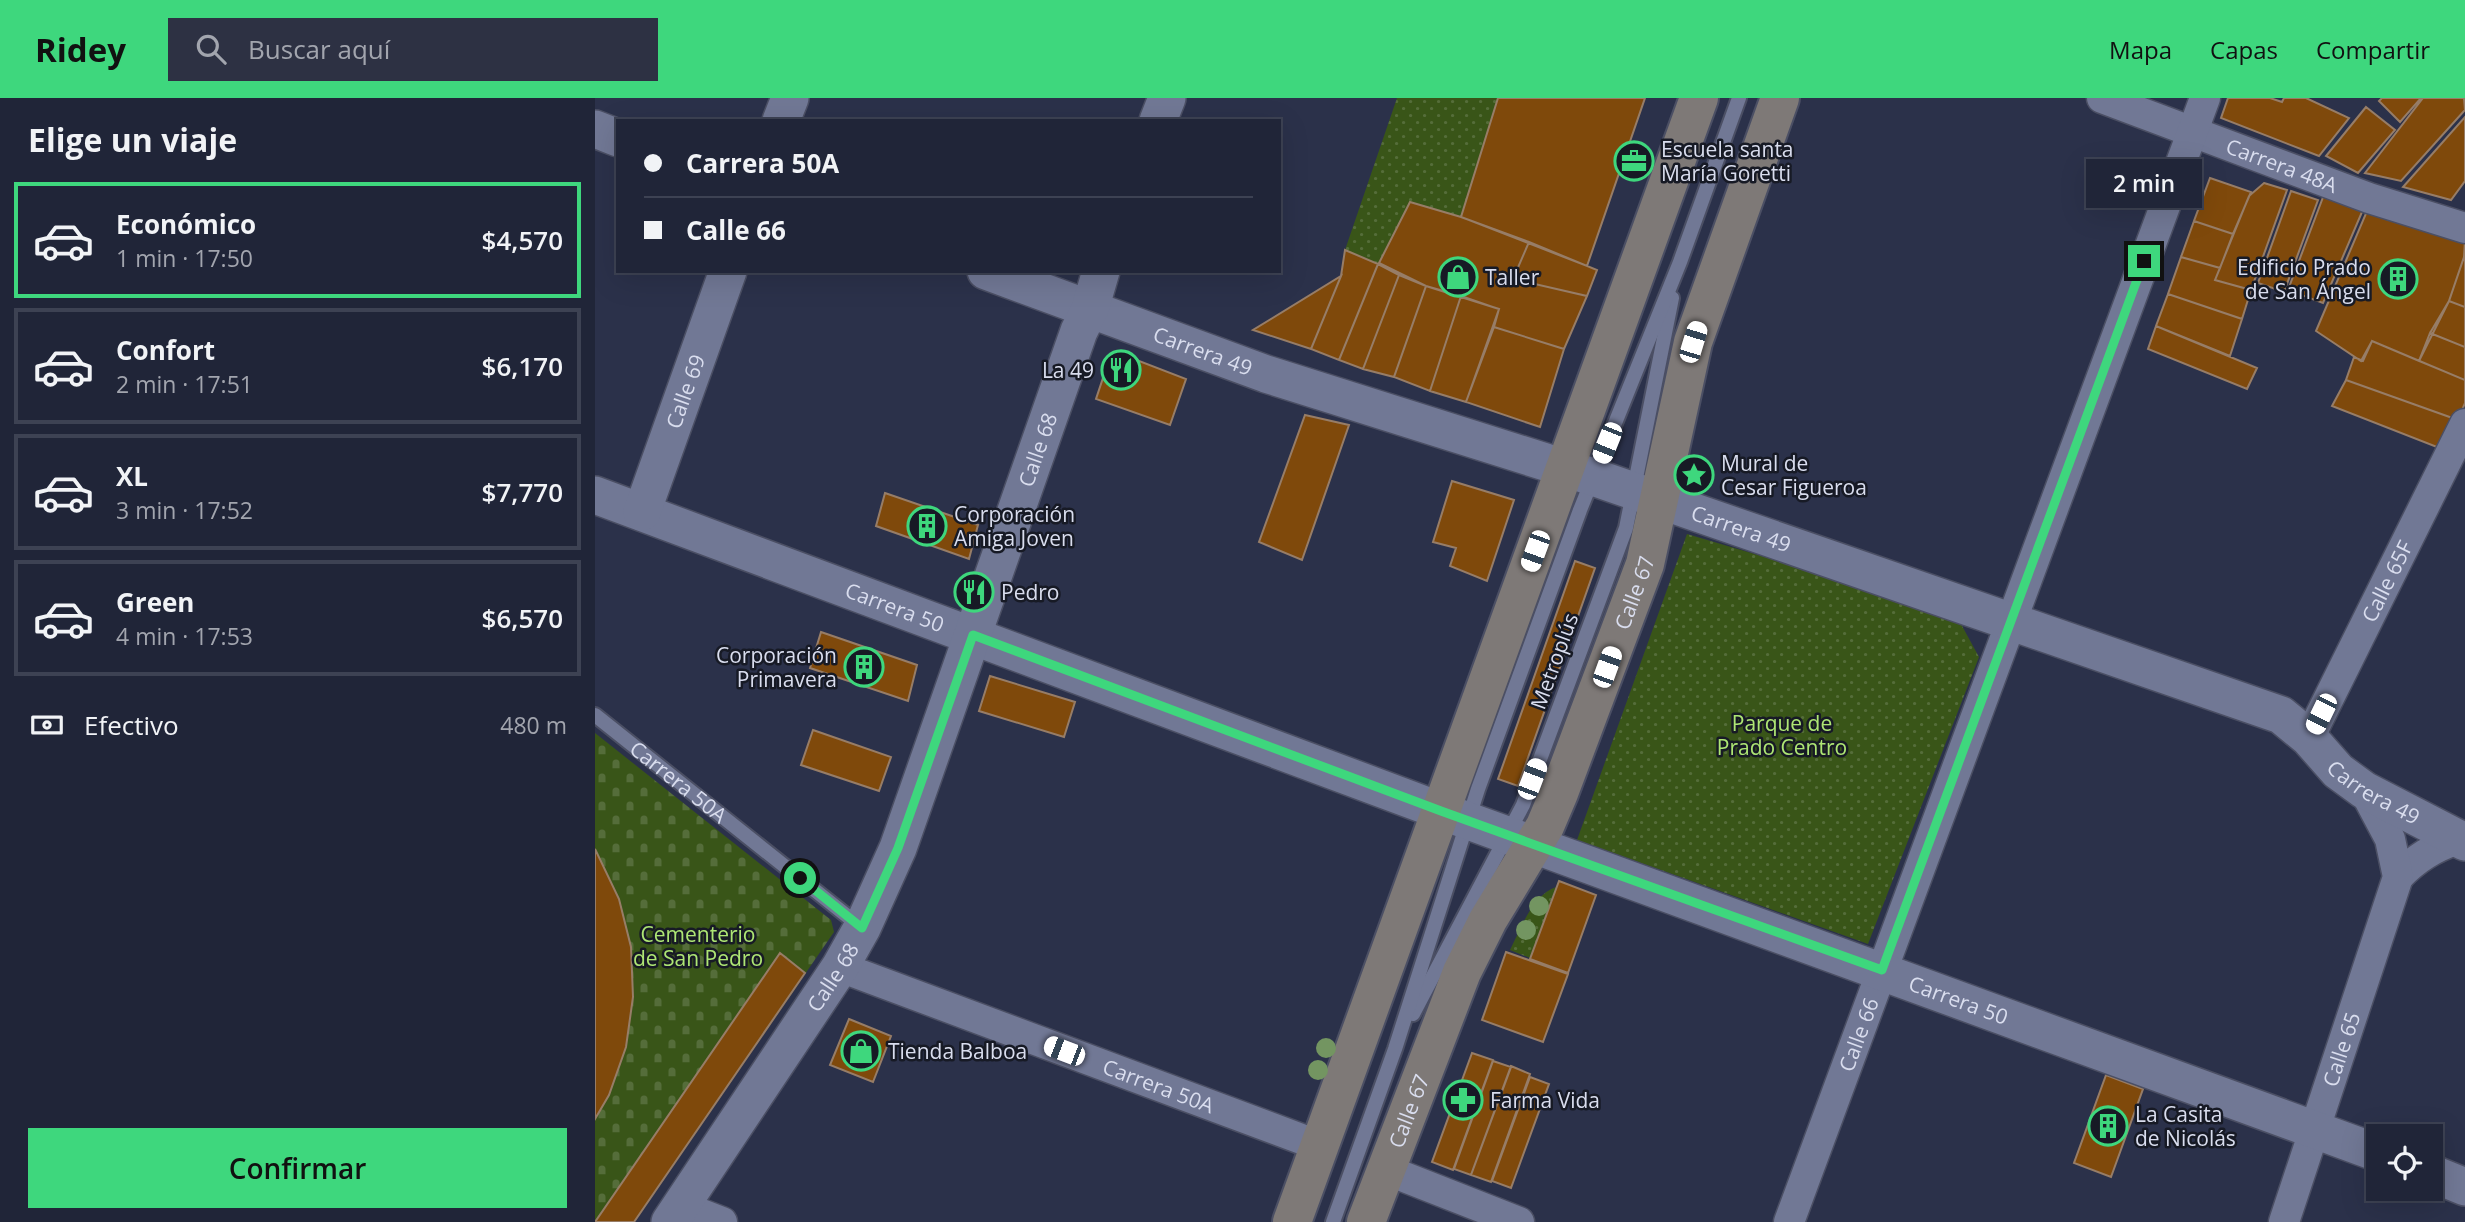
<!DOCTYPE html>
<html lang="es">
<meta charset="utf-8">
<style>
:root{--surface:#202538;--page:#2d3143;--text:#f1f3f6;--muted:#a2a5ae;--line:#3d4253;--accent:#3ed77d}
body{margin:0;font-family:"Open Sans",sans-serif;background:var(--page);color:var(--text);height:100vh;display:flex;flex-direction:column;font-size:26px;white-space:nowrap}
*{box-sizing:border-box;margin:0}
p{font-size:23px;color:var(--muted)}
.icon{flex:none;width:38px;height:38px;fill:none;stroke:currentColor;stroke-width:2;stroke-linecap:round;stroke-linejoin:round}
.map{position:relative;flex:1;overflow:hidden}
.panel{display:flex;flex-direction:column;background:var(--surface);width:595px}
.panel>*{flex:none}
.top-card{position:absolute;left:21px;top:21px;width:665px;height:154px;border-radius:0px;box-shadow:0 7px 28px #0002,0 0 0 2px var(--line);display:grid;align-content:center;height:154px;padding:0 28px;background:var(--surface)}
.controls{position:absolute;left:1771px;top:1026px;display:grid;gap:14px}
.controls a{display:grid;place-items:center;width:77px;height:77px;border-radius:0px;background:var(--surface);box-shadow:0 7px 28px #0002,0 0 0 2px var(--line);font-size:35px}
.end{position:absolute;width:32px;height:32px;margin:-16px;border:9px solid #3ed77d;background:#111;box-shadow:0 0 0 4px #111}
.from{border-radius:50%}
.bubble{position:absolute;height:49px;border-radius:0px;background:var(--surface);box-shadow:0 7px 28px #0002,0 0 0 2px var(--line);font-size:23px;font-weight:600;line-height:49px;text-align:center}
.car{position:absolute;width:21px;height:42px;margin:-21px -10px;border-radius:9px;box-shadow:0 0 5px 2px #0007;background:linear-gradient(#fff 24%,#345 0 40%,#fff 0 76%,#345 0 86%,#fff 0)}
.top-card b{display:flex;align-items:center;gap:24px;height:66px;font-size:26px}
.top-card b+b{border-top:2px solid var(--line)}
.top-card i{width:18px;height:18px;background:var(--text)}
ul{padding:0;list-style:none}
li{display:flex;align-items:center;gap:21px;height:116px;margin:0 14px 10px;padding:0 14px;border:4px solid var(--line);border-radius:0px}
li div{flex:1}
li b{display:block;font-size:26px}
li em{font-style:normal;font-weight:600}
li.active{border-color:var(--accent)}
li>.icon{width:63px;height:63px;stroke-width:1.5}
h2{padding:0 28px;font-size:32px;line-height:84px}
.pay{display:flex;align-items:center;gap:18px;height:77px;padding:0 28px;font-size:26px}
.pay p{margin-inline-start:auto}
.button{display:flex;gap:14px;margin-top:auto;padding:14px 28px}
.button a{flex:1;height:80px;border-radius:0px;background:var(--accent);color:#111;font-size:28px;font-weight:600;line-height:80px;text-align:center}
header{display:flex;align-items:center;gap:42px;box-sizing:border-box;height:98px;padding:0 35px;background:var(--accent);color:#111}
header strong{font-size:33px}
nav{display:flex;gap:38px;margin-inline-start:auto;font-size:24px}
.search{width:490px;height:63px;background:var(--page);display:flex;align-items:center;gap:18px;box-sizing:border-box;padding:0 24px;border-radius:0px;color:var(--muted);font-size:26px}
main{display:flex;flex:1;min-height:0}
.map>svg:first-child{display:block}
.grass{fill:url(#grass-dots)}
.cemetery{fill:url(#cemetery-stones)}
.building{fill:#7f490b;stroke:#977d67;stroke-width:2}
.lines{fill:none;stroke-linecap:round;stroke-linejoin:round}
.service-casing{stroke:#4b4f64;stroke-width:18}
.minor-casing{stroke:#4b4f64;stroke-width:33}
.tertiary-casing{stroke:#4b4f64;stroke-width:40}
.secondary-casing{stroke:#4b4f64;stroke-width:42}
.service{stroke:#717895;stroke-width:14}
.minor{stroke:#717895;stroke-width:30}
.tertiary{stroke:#717895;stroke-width:37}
.secondary{stroke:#7e7977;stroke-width:38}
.tree{fill:#739561}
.route{stroke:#3ed77d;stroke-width:9}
.labels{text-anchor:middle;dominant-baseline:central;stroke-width:5;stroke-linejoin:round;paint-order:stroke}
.poi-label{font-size:21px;fill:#d9ddee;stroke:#171a25;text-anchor:start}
.street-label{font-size:21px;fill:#d9ddee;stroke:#171a25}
.park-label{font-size:21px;fill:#aee674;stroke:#171a25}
</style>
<header>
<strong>Ridey</strong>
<div class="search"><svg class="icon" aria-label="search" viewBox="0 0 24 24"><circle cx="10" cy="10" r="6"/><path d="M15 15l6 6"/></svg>Buscar aquí</div>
<nav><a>Mapa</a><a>Capas</a><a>Compartir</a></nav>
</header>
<main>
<section class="panel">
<h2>Elige un viaje</h2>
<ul>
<li class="active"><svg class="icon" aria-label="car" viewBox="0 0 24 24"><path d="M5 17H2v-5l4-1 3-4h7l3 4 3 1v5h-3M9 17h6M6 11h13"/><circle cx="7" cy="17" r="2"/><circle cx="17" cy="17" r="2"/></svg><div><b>Económico</b><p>1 min · 17:50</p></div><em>$4,570</em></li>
<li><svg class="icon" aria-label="car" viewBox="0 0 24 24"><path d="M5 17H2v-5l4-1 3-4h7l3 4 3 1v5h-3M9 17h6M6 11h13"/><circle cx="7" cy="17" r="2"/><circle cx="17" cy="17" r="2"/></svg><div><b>Confort</b><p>2 min · 17:51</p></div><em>$6,170</em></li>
<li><svg class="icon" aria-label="car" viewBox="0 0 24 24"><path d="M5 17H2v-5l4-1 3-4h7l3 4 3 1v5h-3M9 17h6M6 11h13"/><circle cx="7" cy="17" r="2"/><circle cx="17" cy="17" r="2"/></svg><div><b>XL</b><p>3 min · 17:52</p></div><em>$7,770</em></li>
<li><svg class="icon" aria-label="car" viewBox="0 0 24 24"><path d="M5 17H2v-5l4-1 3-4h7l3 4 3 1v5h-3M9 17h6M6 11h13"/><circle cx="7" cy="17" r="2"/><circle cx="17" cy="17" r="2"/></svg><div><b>Green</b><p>4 min · 17:53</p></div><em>$6,570</em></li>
</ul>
<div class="pay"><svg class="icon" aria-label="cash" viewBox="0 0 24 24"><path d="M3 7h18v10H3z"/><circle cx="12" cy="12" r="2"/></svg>Efectivo<p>480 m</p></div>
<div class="button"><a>Confirmar</a></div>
</section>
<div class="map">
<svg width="1870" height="1124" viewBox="0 0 1870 1124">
<defs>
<pattern id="grass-dots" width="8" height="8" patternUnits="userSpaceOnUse" patternTransform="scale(1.75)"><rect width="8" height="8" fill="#395518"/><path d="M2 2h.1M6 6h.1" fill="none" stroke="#556d3a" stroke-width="1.8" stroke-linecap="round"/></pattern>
<pattern id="cemetery-stones" width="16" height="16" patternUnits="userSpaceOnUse" patternTransform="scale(1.75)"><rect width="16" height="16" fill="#395518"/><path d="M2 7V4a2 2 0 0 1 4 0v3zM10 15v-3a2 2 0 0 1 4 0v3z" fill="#556d3a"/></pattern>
</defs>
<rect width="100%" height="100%" fill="#2b314a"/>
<path class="grass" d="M 802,0 L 906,0 L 866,119 L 815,104 L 783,166 L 750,152 Z
M 1092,436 L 1360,515 L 1384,559 L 1273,846 L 982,742 Z
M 961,789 L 935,860 L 915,852 C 926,831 937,797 961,789 Z"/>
<path class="cemetery" d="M 0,635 L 236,822 L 239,834 L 39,1124 L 0,1124 Z"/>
<path class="building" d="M 903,0 L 1050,0 L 992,168 L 866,119 Z
M 1633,0 L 1675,0 L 1687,4 L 1689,0 L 1711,0 L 1754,20 L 1724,58 L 1626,20 Z
M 1787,0 L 1826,0 L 1805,24 L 1784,3 Z
M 1828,0 L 1869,0 L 1870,12 L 1806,83 L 1770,75 Z
M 1771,9 L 1800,32 L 1763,75 L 1731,58 Z
M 1870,19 L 1870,83 L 1856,102 L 1808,89 Z
M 1615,80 L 1656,94 L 1638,136 L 1599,123 Z
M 1669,85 L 1692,92 L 1656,192 L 1620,182 L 1654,98 Z
M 1696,93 L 1723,102 L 1689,194 L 1663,185 Z
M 1730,94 L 1770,107 L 1728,205 L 1693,192 Z
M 815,104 L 866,119 L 934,144 L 918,181 L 992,198 L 969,251 L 899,229 L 904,211 L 831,188 L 784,165 Z
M 1775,106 L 1870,142 L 1869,159 L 1854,203 L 1824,263 L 1777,243 L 1766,263 L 1721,233 Z
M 1599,123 L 1638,136 L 1625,170 L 1586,159 Z
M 934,144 L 1002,172 L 992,198 L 918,181 Z
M 750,152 L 783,166 L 744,262 L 716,251 L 746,178 Z
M 1586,159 L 1625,170 L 1620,182 L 1656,192 L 1647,221 L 1573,196 Z
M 1869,159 L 1870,159 L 1870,209 L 1854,203 Z
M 783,166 L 804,177 L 768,271 L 744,262 Z
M 804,177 L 831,188 L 799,279 L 768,271 Z
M 746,178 L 716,251 L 658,232 Z
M 831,188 L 866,198 L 835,293 L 799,279 Z
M 1573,196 L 1647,221 L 1635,258 L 1561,228 Z
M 866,198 L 904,211 L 871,304 L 835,293 Z
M 1854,203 L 1870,209 L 1870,249 L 1835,235 Z
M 1561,228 L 1662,270 L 1652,291 L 1553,251 Z
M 899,229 L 969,251 L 945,329 L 871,304 Z
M 1835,235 L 1870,249 L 1870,282 L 1824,263 Z
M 1777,243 L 1870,282 L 1870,305 L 1863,322 L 1751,282 L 1759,259 L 1768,263 Z
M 516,256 L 526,256 L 591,281 L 575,327 L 501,301 Z
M 1751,282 L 1863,322 L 1847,351 L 1737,308 Z
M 710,317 L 754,327 L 707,462 L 664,444 Z
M 857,383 L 919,402 L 892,483 L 855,468 L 861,450 L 838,444 Z
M 290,395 L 383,427 L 374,461 L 281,428 Z
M 980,463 L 1000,470 L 923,688 L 903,681 Z
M 226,534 L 322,567 L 313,603 L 215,570 Z
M 395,578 L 480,604 L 469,639 L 384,613 Z
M 218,632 L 296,659 L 284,693 L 206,667 Z
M 0,751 L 24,801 L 36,849 L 38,899 L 31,949 L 14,997 L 0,1021 Z
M 964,783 L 1001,797 L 973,875 L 935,861 Z
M 911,854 L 973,876 L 948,944 L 887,922 Z
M 185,855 L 210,875 L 39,1124 L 0,1124 Z
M 254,921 L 296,938 L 278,984 L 235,967 Z
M 877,955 L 898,962 L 858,1072 L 837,1064 Z
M 898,963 L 916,969 L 876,1077 L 859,1071 Z
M 916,968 L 935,976 L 896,1084 L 876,1077 Z
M 1511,977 L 1548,991 L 1516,1079 L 1479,1065 Z
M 935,979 L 954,986 L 916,1090 L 897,1083 Z"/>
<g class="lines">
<g class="service-casing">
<g id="service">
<path id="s1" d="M 0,617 L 266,829"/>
<path d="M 818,916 L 928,707 L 1031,430 L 1077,200"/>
<path d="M 738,1124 L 800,951 L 883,691 L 985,412 L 1085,164 L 1144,0"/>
</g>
</g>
<g class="minor-casing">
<g id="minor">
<path id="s2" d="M 1507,0 L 1774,100 L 1870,130"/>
<path id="s3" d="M 1714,640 L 1870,326"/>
<path d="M 1803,779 C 1821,760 1838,750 1863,741"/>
<path id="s4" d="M 245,869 L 725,1048"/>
<path d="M 789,1071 L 924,1124"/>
<path d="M 86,1108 L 127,1124"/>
<path id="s5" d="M 1194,1124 L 1610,0"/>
<path id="s6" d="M 1689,1124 L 1803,779 L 1795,741 L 1769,692"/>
</g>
</g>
<g class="tertiary-casing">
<g id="tertiary">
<path d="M 186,23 L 195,0"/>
<path d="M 563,23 L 572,0"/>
<path d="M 0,31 L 23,40"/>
<path id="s7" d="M 391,173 L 671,276 L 998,379 L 1686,617 L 1714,640 L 1743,673 L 1769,692 L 1870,744"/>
<path id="s8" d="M 0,397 L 846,713 L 1783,1055"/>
<path id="s9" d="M 47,414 L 133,173"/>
<path d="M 1836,1075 L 1870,1089"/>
<path id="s10" d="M 75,1124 L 245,869 L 267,830 L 303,750 L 484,233 L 495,211 L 506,173"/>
</g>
</g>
<g class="secondary-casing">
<g id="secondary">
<path d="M 697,1124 L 1104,0"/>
<path id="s11" d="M 771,1124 L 867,874 L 893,822 L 950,728 L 964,695 L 1050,466 L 1098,244 L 1185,0"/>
</g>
</g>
<use href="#service" class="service"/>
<use href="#minor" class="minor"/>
<use href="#tertiary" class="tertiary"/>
<use href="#secondary" class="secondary"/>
</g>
<g class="tree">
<circle cx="944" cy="808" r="10"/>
<circle cx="931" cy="832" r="10"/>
<circle cx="731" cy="950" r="10"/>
<circle cx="723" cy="972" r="10"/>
</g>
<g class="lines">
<path class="route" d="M 205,780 L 267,830 L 303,750 L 378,537 L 846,713 L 1287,872 L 1549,163"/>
</g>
<defs>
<g id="office-ring" transform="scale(2.0125)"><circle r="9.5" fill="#171a25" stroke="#3ed77d" stroke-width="1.5"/><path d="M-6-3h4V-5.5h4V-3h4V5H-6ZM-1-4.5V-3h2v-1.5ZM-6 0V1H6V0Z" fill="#3ed77d"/></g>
<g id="shop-ring" transform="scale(2.0125)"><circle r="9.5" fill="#171a25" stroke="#3ed77d" stroke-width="1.5"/><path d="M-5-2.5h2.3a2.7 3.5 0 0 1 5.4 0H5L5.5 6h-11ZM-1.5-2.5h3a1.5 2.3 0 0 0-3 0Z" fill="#3ed77d"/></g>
<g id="building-ring" transform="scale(2.0125)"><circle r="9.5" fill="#171a25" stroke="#3ed77d" stroke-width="1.5"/><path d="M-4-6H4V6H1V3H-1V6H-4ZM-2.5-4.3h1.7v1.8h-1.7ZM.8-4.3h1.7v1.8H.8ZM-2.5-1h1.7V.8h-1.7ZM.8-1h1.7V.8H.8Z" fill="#3ed77d"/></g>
<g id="restaurant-ring" transform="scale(2.0125)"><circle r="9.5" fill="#171a25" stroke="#3ed77d" stroke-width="1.5"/><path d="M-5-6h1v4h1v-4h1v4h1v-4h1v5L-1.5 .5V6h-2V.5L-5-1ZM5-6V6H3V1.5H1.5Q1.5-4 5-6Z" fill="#3ed77d"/></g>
<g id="sight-ring" transform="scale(2.0125)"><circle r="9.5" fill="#171a25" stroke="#3ed77d" stroke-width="1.5"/><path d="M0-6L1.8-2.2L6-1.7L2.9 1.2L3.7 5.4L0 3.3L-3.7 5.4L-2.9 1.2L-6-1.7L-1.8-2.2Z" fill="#3ed77d"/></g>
<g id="pharmacy-ring" transform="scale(2.0125)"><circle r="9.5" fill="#171a25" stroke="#3ed77d" stroke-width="1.5"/><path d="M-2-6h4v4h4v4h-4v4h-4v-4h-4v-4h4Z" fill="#3ed77d"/></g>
</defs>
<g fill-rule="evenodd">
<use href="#office-ring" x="1039" y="63"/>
<use href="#shop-ring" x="863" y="179"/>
<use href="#building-ring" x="1803" y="181"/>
<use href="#restaurant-ring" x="526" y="272"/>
<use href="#sight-ring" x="1099" y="377"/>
<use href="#building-ring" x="332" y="428"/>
<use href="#restaurant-ring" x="379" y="494"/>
<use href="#building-ring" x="269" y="569"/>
<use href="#shop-ring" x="266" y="953"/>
<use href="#pharmacy-ring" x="868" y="1002"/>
<use href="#building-ring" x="1513" y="1028"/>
</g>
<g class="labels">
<g class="poi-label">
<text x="1066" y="51">Escuela santa<tspan x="1066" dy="24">María Goretti</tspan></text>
<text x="1776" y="169" text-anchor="end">Edificio Prado<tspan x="1776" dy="24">de San Ángel</tspan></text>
<text x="890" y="179">Taller</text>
<text x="499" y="272" text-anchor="end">La 49</text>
<text x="1126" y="365">Mural de<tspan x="1126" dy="24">Cesar Figueroa</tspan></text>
<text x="359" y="416">Corporación<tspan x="359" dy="24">Amiga Joven</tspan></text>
<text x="406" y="494">Pedro</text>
<text x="242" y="557" text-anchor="end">Corporación<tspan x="242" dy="24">Primavera</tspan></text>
<text x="293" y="953">Tienda Balboa</text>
<text x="895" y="1002">Farma Vida</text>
<text x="1540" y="1016">La Casita<tspan x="1540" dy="24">de Nicolás</tspan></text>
</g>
<g class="street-label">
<text stroke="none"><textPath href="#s2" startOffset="192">Carrera 48A</textPath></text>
<text stroke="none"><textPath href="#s7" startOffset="231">Carrera 49</textPath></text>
<text stroke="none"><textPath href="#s9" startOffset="128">Calle 69</textPath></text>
<text stroke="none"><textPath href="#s10" startOffset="861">Calle 68</textPath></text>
<text stroke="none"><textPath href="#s7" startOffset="798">Carrera 49</textPath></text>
<text stroke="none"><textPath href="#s3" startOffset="175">Calle 65F</textPath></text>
<text stroke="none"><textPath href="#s11" startOffset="686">Calle 67</textPath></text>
<text stroke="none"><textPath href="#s8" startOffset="320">Carrera 50</textPath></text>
<text transform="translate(959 563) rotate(-70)">Metroplús</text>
<text stroke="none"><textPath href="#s1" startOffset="107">Carrera 50A</textPath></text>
<text stroke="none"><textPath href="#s7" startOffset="1491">Carrera 49</textPath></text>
<text stroke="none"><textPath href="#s10" startOffset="294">Calle 68</textPath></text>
<text stroke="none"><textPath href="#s8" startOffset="1454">Carrera 50</textPath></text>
<text stroke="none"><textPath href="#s5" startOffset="200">Calle 66</textPath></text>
<text stroke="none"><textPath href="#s6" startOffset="182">Calle 65</textPath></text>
<text stroke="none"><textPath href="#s4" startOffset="340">Carrera 50A</textPath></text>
<text stroke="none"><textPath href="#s11" startOffset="119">Calle 67</textPath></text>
</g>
<g class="park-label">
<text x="1187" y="625">Parque de<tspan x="1187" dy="24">Prado Centro</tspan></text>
<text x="103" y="836">Cementerio<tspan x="103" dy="24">de San Pedro</tspan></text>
</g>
</g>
</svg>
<div class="controls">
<a><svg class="icon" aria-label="locate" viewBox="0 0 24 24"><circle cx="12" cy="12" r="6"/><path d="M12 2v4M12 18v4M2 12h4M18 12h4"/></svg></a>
</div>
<i class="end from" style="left:205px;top:780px"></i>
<i class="end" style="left:1549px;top:163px"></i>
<div class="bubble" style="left:1491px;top:61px;width:116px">2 min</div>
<i class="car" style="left:1098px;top:244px;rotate:17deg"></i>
<i class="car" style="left:1012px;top:345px;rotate:202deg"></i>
<i class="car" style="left:940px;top:453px;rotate:200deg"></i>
<i class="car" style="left:1012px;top:569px;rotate:20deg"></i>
<i class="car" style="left:1726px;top:616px;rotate:206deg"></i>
<i class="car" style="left:937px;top:681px;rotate:21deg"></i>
<i class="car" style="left:469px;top:953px;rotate:291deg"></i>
<div class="top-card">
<b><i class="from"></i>Carrera 50A</b>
<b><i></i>Calle 66</b>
</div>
</div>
</main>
